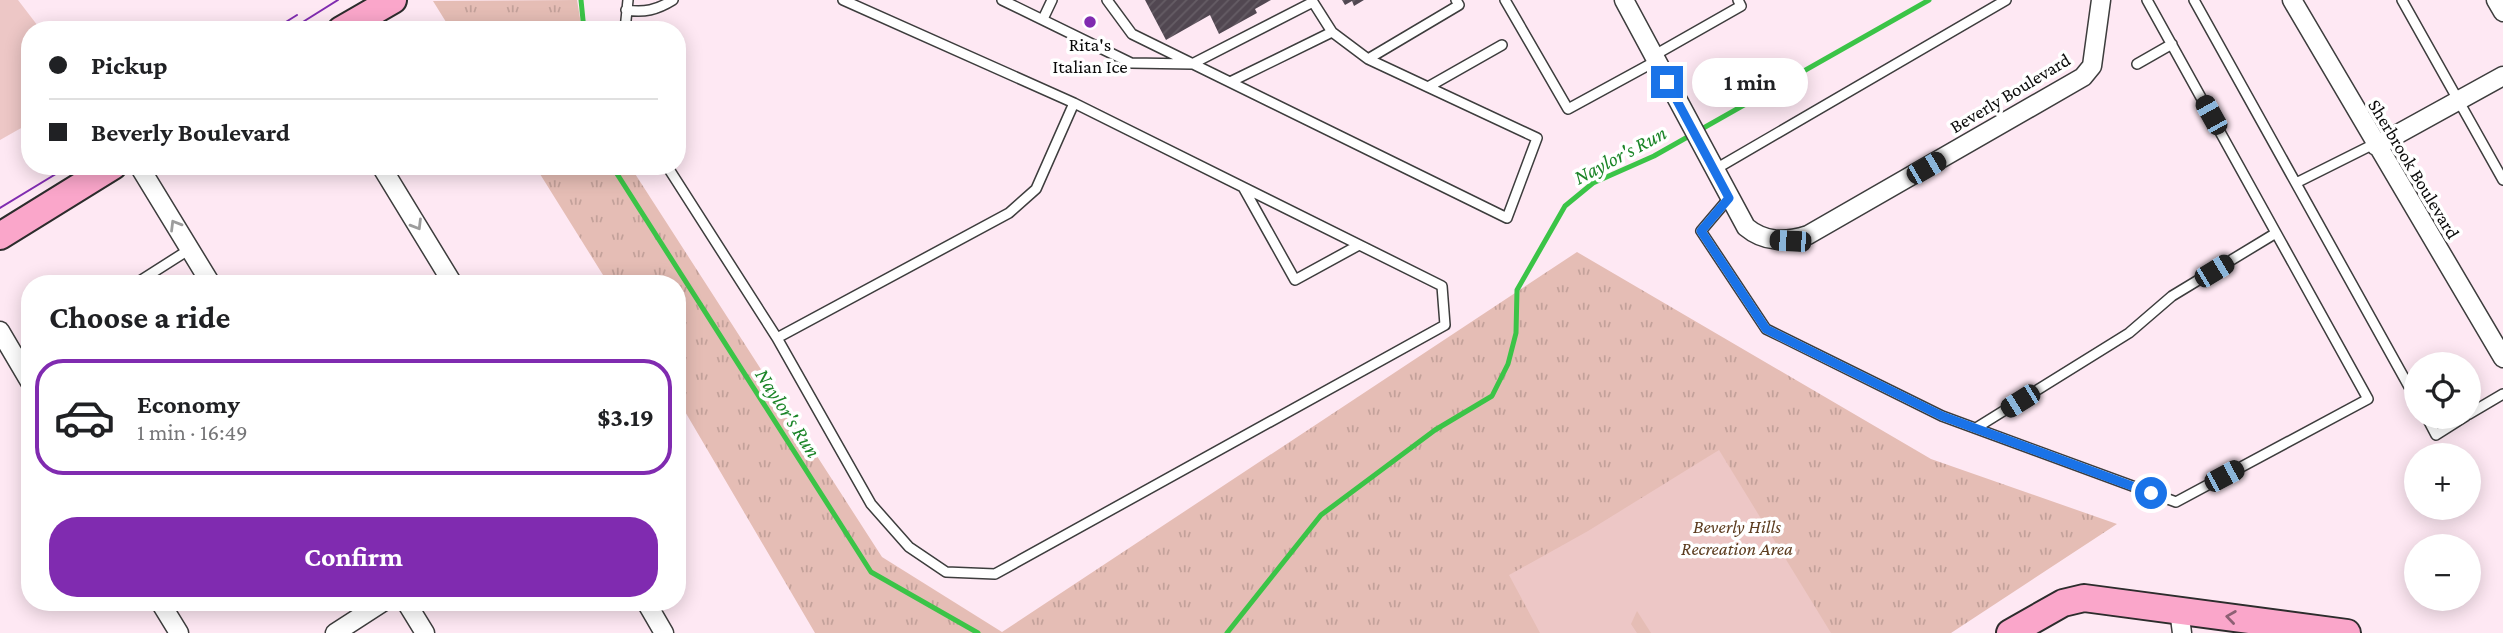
<!DOCTYPE html>
<meta charset="utf-8">
<style>
:root{--surface:#fff;--page:#f6f6f6;--text:#202124;--muted:#757577;--line:#e0e0e0;--accent:#802bb0}
body{margin:0;font-family:"Crimson Pro",serif;background:var(--page);color:var(--text);height:100vh;display:flex;flex-direction:column;font-size:26px;white-space:nowrap}
*{box-sizing:border-box;margin:0}
p{font-size:23px;color:var(--muted)}
.icon{flex:none;width:38px;height:38px;fill:none;stroke:currentColor;stroke-width:2;stroke-linecap:round;stroke-linejoin:round}
.map{position:relative;flex:1;overflow:hidden}
.panel{position:absolute;left:21px;top:275px;width:665px;height:336px;display:flex;flex-direction:column;background:var(--surface);border-radius:28px;box-shadow:0 4px 18px #0003}
.panel>*{flex:none}
.top-card{position:absolute;left:21px;top:21px;width:665px;height:154px;border-radius:28px;box-shadow:0 4px 18px #0003;display:grid;align-content:center;height:154px;padding:0 28px;background:var(--surface)}
.buttons{position:absolute;left:2404px;top:352px;display:grid;gap:14px}
.buttons a{display:grid;place-items:center;width:77px;height:77px;border-radius:50%;background:var(--surface);box-shadow:0 4px 18px #0003;font-size:35px}
.end{position:absolute;width:32px;height:32px;margin:-16px;border:9px solid #1a73e8;background:#fff;box-shadow:0 0 0 4px #fff}
.from{border-radius:50%}
.bubble{position:absolute;height:49px;border-radius:24px;background:var(--surface);box-shadow:0 4px 18px #0003;font-size:23px;font-weight:700;line-height:49px;text-align:center}
.car{position:absolute;width:21px;height:42px;margin:-21px -10px;border-radius:9px;box-shadow:0 0 5px 2px #0007;background:linear-gradient(#222 24%,#8ab4d8 0 40%,#222 0 76%,#8ab4d8 0 86%,#222 0)}
.top-card b{display:flex;align-items:center;gap:24px;height:66px;font-size:26px}
.top-card b+b{border-top:2px solid var(--line)}
.top-card i{width:18px;height:18px;background:var(--text)}
ul{padding:0;list-style:none}
li{display:flex;align-items:center;gap:21px;height:116px;margin:0 14px 10px;padding:0 14px;border:4px solid transparent;border-radius:28px}
li div{flex:1}
li b{display:block;font-size:26px}
li em{font-style:normal;font-weight:700}
li.active{border-color:var(--accent)}
li>.icon{width:63px;height:63px;stroke-width:1.5}
h2{padding:0 28px;font-size:32px;line-height:84px}
.button{display:flex;gap:14px;margin-top:auto;padding:14px 28px}
.button a{flex:1;height:80px;border-radius:28px;background:var(--accent);color:#fff;font-size:28px;font-weight:700;line-height:80px;text-align:center}
.map>svg:first-child{display:block}
.park{fill:url(#park-tufts)}
.pitch{fill:#edc7c6}
.lines{fill:none;stroke-linecap:round;stroke-linejoin:round}
.stream{stroke:#3bc447;stroke-width:5}
.building{fill:url(#building-hatch)}
.service-casing{stroke:#3d3d3d;stroke-width:12}
.minor-casing{stroke:#3d3d3d;stroke-width:21}
.secondary-casing{stroke:#2c2c2c;stroke-width:30}
.service{stroke:#fff;stroke-width:9}
.minor{stroke:#fff;stroke-width:18}
.secondary{stroke:#faa6ca;stroke-width:26}
.tram{stroke:#802bb0;stroke-width:2}
.oneway{stroke:#9d9d9d}
.oneway2{stroke:#8e6074}
.route{stroke:#1a73e8;stroke-width:9}
.poi-dot{fill:#802bb0;stroke:#fff;stroke-width:2.5}
.labels{text-anchor:middle;dominant-baseline:central;stroke-width:7;stroke-linejoin:round;paint-order:stroke}
.poi-label{font-size:19px;fill:#0a0a0a;stroke:#fff}
.street-label{font-size:19px;fill:#0a0a0a;stroke:#fff}
.park-label{font-size:19px;font-style:italic;fill:#5c3c1f;stroke:#fff}
.water-label{font-size:21px;font-style:italic;fill:#1b8528;stroke:#fff}
</style>
<div class="map">
<svg width="2503" height="633" viewBox="0 0 2503 633">
<defs>
<pattern id="park-tufts" width="24" height="20" patternUnits="userSpaceOnUse" patternTransform="scale(1.75)"><rect width="24" height="20" fill="#e5bdb5"/><path d="M3 7l-1-3M5 7V3M7 7l1-3M15 17l-1-3M17 17v-4M19 17l1-3" fill="none" stroke="#c3a19a"/></pattern>
<pattern id="building-hatch" width="6" height="6" patternUnits="userSpaceOnUse" patternTransform="scale(1.75)"><rect width="6" height="6" fill="#514751"/><path d="M-1 1l2-2M0 6l6-6M5 7l2-2" fill="none" stroke="#655d65"/></pattern>
</defs>
<rect width="100%" height="100%" fill="#fee8f3"/>
<path class="park" d="M 577,0 L 582,30 L 451,30 L 433,1 Z
M 535,166 L 630,166 L 882,557 L 1002,632 L 1577,252 L 1931,459 L 2117,524 L 1951,633 L 815,633 L 677,398 L 677,284 L 608,283 Z"/>
<path class="pitch" d="M 0,0 L 18,0 L 41,30 L 30,30 L 30,123 L 0,140 Z
M 1719,450 L 1831,633 L 1651,633 L 1637,611 L 1631,624 L 1637,633 L 1540,633 L 1509,575 L 1588,531 Z"/>
<g class="lines">
<path class="stream" d="M 581,0 L 584,30
M 612,166 L 871,572 L 978,633
M 1227,633 L 1321,515 L 1435,430 L 1492,396 L 1508,364 L 1516,333 L 1517,290 L 1565,206 L 1593,183 L 1654,156 L 1929,0"/>
</g>
<path class="building" d="M 1145,0 L 1271,0 L 1255,9 L 1257,13 L 1219,34 L 1210,15 L 1166,40 Z
M 1342,0 L 1364,0 L 1354,6 L 1352,1 L 1345,5 Z"/>
<g class="lines">
<g class="service-casing">
<path id="service" d="M 843,0 L 1074,103
M 1002,0 L 1131,63 L 1192,64 L 1313,2 L 1332,32 L 1230,82
M 1107,0 L 1132,34 L 1507,218 L 1537,138 L 1368,59 L 1459,5 L 1456,0
M 1505,0 L 1568,109 L 1656,61
M 2194,0 L 2417,401
M 2402,0 L 2503,180
M 626,10 C 644,13 657,10 673,0
M 1043,19 L 1052,0
M 625,30 L 628,0
M 1332,32 L 1368,59
M 1653,56 L 1741,6 L 1738,0
M 2137,64 L 2172,44
M 1428,87 L 1502,45
M 667,166 L 777,338 L 871,504 L 909,547 L 946,572 L 995,574 L 1445,325 L 1442,286 L 1074,103 L 1036,189 L 1009,213 L 777,338
M 1714,170 L 2006,0
M 2296,183 L 2374,144
M 1243,187 L 1295,280 L 1359,245
M 1729,198 L 1701,231 L 1766,329 L 1942,416 L 2176,502 L 2368,399 L 2147,0
M 135,284 L 190,249
M 15,357 L 30,348
M 2469,414 L 2503,394
M 2426,416 L 2436,435 L 2466,416
M 1976,428 L 2129,333 L 2172,296 L 2276,233"/>
</g>
<g class="minor-casing">
<path id="minor" d="M 1624,0 L 1746,227 C 1765,243 1786,242 1808,235 L 2083,77 L 2092,66 L 2101,0
M 2292,0 L 2503,358
M 2496,0 L 2503,12
M 2376,146 L 2503,76
M 139,166 L 211,284
M 381,166 L 453,284
M 0,331 L 30,382
M 160,602 L 179,633
M 406,602 L 425,633
M 646,602 L 664,633
M 2179,610 L 2182,633
M 335,633 L 383,602"/>
</g>
<g class="secondary-casing">
<path id="secondary" d="M 341,30 L 393,0
M 0,236 L 113,166
M 2010,633 L 2063,603 L 2084,598 L 2347,633"/>
</g>
<use href="#service" class="service"/>
<use href="#minor" class="minor"/>
<use href="#secondary" class="secondary"/>
<path class="tram" d="M 273,30 L 297,15
M 290,30 L 338,0
M 0,208 L 69,166"/>
</g>
<defs><path id="oneway-chevron" d="M-2-3.5L2.5 0L-2 3.5" fill="none" stroke-width="1.6" stroke-linecap="round" stroke-linejoin="round" transform="scale(1.75)"/></defs>
<g class="oneway">
<use href="#oneway-chevron" transform="translate(175 225) rotate(-121)"/>
<use href="#oneway-chevron" transform="translate(417 225) rotate(59)"/>
</g>
<use class="oneway2" href="#oneway-chevron" transform="translate(2231 617) rotate(-172)"/>
<g class="lines">
<path class="route" d="M 1667,82 L 1729,198 L 1701,231 L 1766,329 L 1942,416 L 2151,493"/>
</g>
<circle class="poi-dot" cx="1090" cy="22" r="7"/>
<g class="labels">
<g class="poi-label">
<text x="1090" y="44">Rita's<tspan x="1090" dy="22">Italian Ice</tspan></text>
</g>
<g class="street-label">
<text transform="translate(2010 93) rotate(-31)">Beverly Boulevard</text>
<text transform="translate(2414 169) rotate(59)">Sherbrook Boulevard</text>
</g>
<g class="park-label">
<text x="1737" y="526">Beverly Hills<tspan x="1737" dy="22">Recreation Area</tspan></text>
</g>
<g class="water-label">
<text transform="translate(1620 155) rotate(-28)">Naylor's Run</text>
<text transform="translate(788 413) rotate(57)">Naylor's Run</text>
</g>
</g>
</svg>
<div class="buttons">
<a><svg class="icon" aria-label="locate" viewBox="0 0 24 24"><circle cx="12" cy="12" r="6"/><path d="M12 2v4M12 18v4M2 12h4M18 12h4"/></svg></a>
<a>+</a>
<a>−</a>
</div>
<i class="end from" style="left:2151px;top:493px"></i>
<i class="end" style="left:1667px;top:82px"></i>
<div class="bubble" style="left:1692px;top:58px;width:116px">1 min</div>
<i class="car" style="left:2211px;top:115px;rotate:331deg"></i>
<i class="car" style="left:1926px;top:168px;rotate:60deg"></i>
<i class="car" style="left:1790px;top:241px;rotate:273deg"></i>
<i class="car" style="left:2214px;top:271px;rotate:59deg"></i>
<i class="car" style="left:2020px;top:401px;rotate:238deg"></i>
<i class="car" style="left:2224px;top:476px;rotate:62deg"></i>
<div class="top-card">
<b><i class="from"></i>Pickup</b>
<b><i></i>Beverly Boulevard</b>
</div>
<section class="panel">
<h2>Choose a ride</h2>
<ul>
<li class="active"><svg class="icon" aria-label="car" viewBox="0 0 24 24"><path d="M5 17H2v-5l4-1 3-4h7l3 4 3 1v5h-3M9 17h6M6 11h13"/><circle cx="7" cy="17" r="2"/><circle cx="17" cy="17" r="2"/></svg><div><b>Economy</b><p>1 min · 16:49</p></div><em>$3.19</em></li>
</ul>
<div class="button"><a>Confirm</a></div>
</section>
</div>
